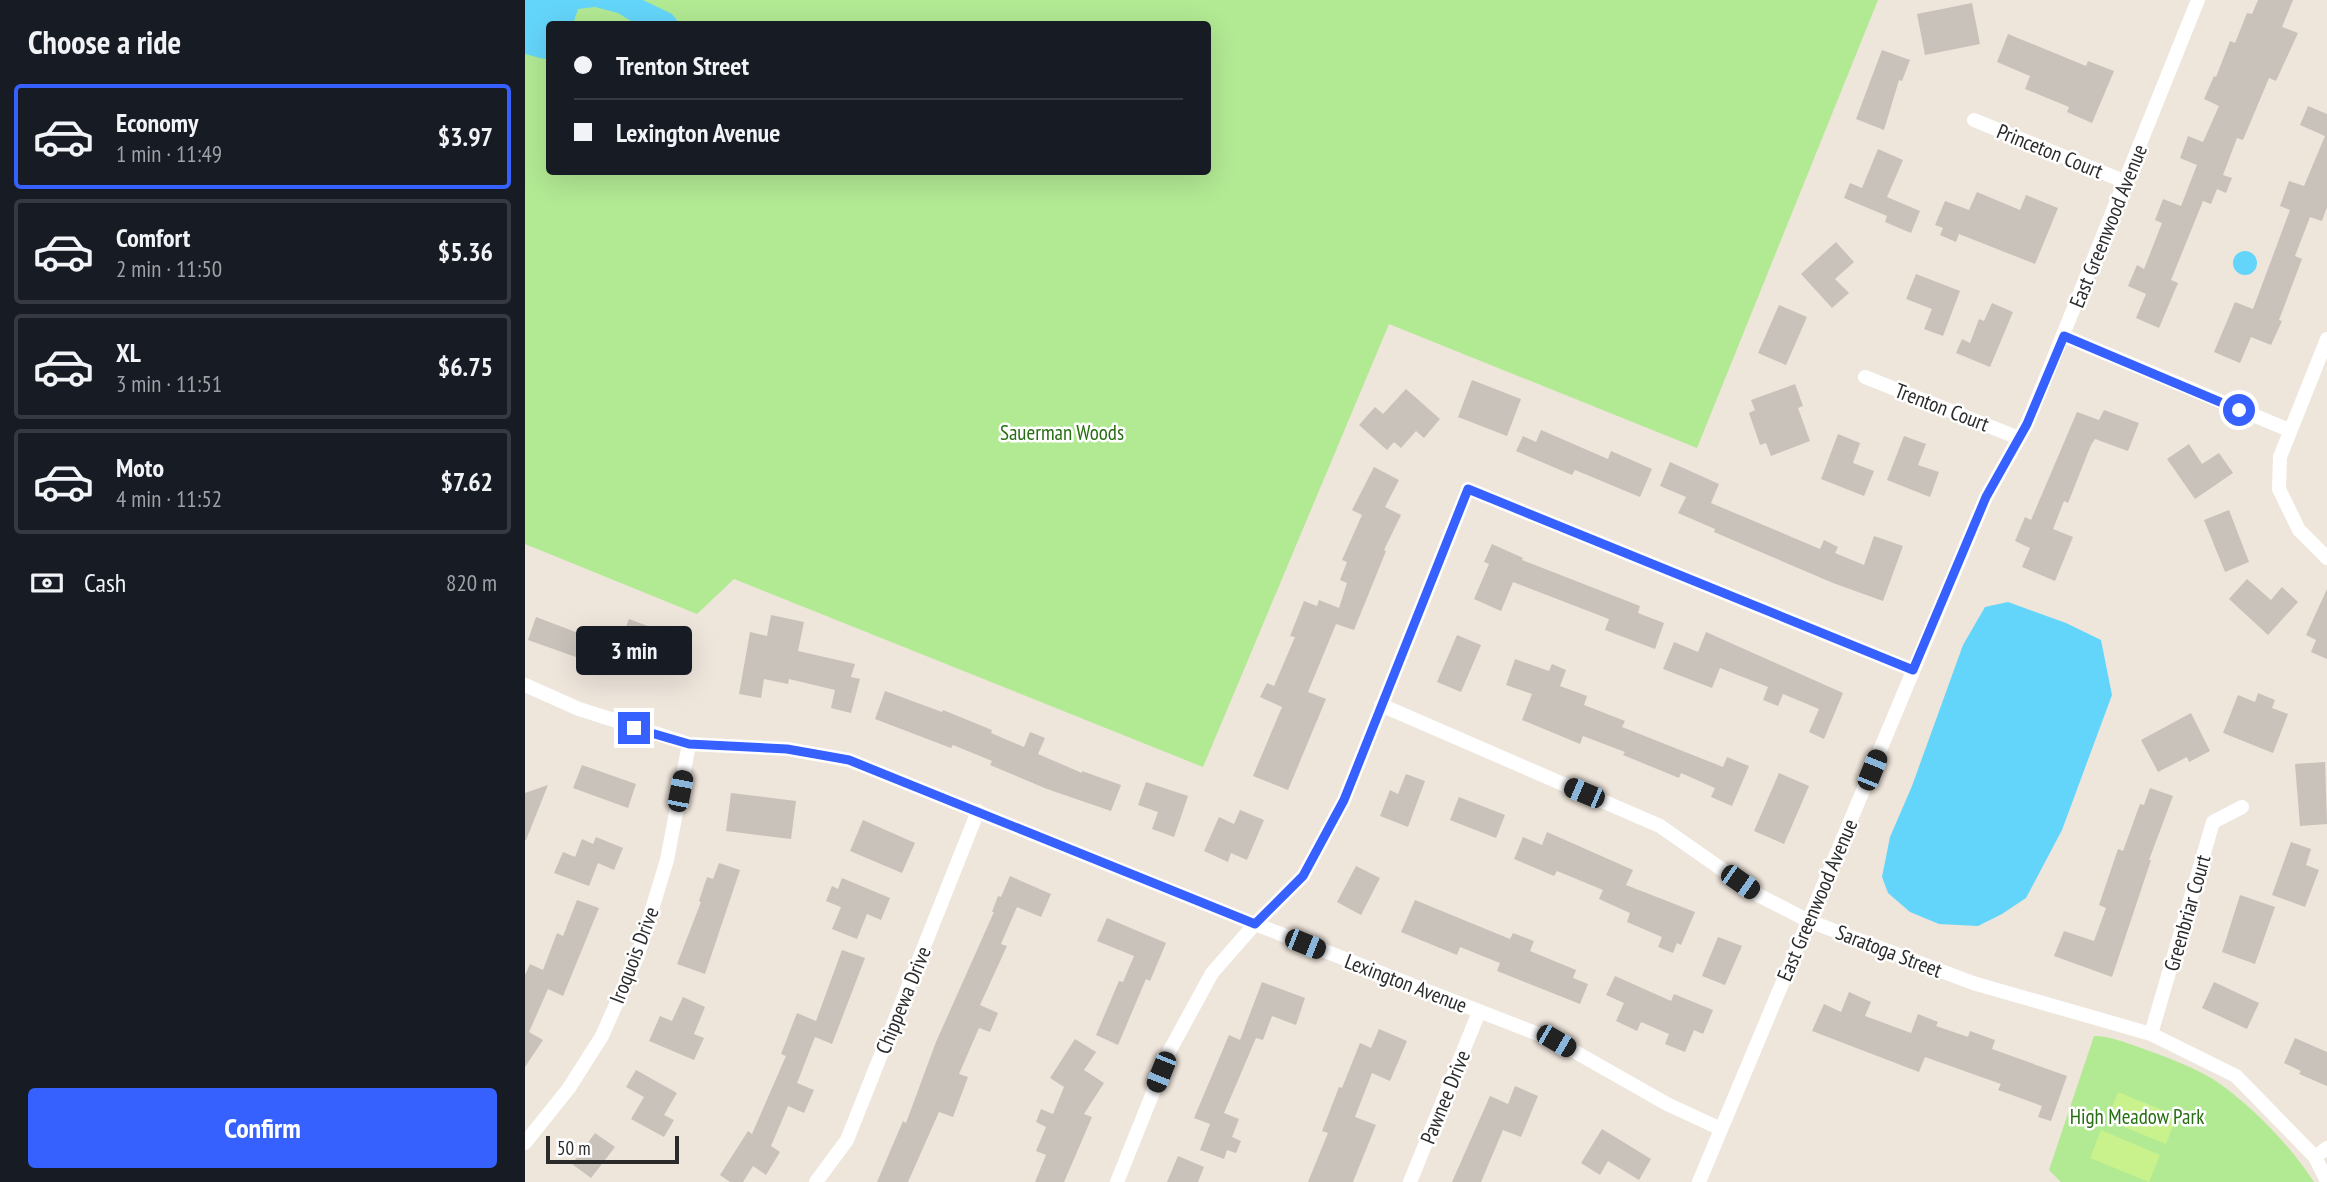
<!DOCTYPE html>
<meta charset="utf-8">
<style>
:root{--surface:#171b24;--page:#242831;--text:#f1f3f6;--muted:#9ea1a6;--line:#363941;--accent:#3761ff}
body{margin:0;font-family:"PT Sans Narrow",sans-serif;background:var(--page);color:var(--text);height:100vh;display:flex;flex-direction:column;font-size:26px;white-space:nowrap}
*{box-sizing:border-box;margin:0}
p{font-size:23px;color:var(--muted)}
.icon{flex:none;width:38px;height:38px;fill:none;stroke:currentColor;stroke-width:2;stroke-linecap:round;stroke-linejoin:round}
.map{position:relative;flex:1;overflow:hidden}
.sheet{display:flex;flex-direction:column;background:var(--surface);width:525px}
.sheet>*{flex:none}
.guide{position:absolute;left:21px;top:21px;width:665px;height:154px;border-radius:7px;box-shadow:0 7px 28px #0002;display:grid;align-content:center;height:154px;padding:0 28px;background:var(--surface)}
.scale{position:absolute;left:21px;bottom:18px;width:133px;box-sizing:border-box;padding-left:7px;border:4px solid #2b2b2b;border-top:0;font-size:19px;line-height:24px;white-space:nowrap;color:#2b2b2b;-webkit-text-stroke:5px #fff;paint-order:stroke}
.end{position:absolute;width:32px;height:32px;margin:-16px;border:9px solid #3761ff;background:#fff;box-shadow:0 0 0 4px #fff}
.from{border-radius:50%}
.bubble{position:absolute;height:49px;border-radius:7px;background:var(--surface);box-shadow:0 7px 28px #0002;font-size:23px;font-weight:600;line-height:49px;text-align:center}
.car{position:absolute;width:21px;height:42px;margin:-21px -10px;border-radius:9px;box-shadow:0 0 5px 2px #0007;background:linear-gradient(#222 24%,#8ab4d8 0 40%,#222 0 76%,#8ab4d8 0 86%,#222 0)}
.guide b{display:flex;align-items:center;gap:24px;height:66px;font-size:26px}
.guide b+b{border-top:2px solid var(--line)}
.guide i{width:18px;height:18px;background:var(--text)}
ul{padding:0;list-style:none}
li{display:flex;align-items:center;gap:21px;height:105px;margin:0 14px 10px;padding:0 14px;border:4px solid var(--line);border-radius:7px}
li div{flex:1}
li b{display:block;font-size:26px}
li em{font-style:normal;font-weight:600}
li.on{border-color:var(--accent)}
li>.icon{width:63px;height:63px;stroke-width:1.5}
h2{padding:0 28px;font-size:32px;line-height:84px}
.pay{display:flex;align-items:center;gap:18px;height:77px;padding:0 28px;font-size:26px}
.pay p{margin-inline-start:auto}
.action{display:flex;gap:14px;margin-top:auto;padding:14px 28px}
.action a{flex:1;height:80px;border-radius:7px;background:var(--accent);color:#fff;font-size:28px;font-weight:600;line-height:80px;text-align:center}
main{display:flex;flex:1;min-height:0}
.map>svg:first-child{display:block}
.green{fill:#b2e993;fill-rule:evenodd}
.pitch{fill:#c9f28d}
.water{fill:#64d5fa}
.building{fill:#c9c2bb}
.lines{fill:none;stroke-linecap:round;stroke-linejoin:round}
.minor{stroke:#fff;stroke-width:14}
.route{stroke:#3761ff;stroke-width:9}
.labels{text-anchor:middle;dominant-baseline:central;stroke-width:5;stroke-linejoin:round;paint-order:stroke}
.street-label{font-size:21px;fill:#2b2b2b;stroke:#fff}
.park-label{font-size:21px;fill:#286f13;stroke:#fff}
</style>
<main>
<section class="sheet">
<h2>Choose a ride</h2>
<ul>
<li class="on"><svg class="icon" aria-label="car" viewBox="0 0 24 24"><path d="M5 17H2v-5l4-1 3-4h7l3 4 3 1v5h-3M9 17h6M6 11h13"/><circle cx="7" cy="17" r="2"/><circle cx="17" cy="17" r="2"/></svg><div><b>Economy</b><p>1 min · 11:49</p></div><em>$3.97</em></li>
<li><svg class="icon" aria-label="car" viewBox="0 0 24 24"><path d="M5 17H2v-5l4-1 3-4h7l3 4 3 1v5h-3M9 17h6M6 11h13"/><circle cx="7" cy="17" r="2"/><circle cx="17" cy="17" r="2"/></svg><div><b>Comfort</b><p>2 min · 11:50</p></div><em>$5.36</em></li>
<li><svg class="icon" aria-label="car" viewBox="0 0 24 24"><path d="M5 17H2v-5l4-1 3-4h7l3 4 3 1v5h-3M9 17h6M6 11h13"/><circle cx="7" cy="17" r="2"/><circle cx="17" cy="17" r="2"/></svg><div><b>XL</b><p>3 min · 11:51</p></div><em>$6.75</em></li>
<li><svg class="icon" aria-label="car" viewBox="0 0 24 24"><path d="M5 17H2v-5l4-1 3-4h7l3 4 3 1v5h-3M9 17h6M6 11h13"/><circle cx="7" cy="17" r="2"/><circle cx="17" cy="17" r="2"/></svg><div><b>Moto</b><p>4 min · 11:52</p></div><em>$7.62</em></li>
</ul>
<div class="pay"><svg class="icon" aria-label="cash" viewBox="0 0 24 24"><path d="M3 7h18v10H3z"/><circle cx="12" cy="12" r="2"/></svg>Cash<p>820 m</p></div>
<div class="action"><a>Confirm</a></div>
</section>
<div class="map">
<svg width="1802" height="1182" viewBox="0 0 1802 1182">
<rect width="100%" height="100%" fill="#eee5db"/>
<path class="green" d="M 0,0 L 1353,0 L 1172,448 L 864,324 L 678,767 L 209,579 L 172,614 L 0,544 ZM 24,24 L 682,24 L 682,172 L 24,172 Z
M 1569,1036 C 1586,1036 1601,1043 1616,1048 C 1639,1056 1671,1068 1691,1081 C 1728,1107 1764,1144 1789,1182 L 1536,1182 L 1524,1170 Z"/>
<path class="pitch" d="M 1593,1092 L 1652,1116 L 1641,1144 L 1582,1120 Z
M 1576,1130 L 1635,1155 L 1624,1182 L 1565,1158 Z"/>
<path class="water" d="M 0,0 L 118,0 L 147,14 L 155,24 L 111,24 L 93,13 L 70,7 L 53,9 L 48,24 L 24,24 L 24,58 L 19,59 L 0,54 Z
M1708 263a12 12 0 1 1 24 0a12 12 0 1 1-24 0Z
M 1483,602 L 1541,623 L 1576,640 L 1587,695 L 1537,830 L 1501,898 L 1477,914 L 1453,926 L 1414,924 L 1385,912 L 1363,893 L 1357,877 L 1365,837 L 1387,786 L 1438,645 L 1460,607 Z"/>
<path class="building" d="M 1733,0 L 1768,0 L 1757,27 L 1773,33 L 1751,81 L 1744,78 L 1718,140 L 1712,138 L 1698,175 L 1707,178 L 1701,193 L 1692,189 L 1686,204 L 1678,201 L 1646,280 L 1653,283 L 1634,328 L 1611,318 L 1621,294 L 1603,286 L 1612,265 L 1619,269 L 1637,223 L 1630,220 L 1638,199 L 1656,206 L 1672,165 L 1655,158 L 1663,136 L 1678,142 L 1694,106 L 1679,99 L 1689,76 L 1691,77 L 1705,41 L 1710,43 L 1722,13 L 1727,14 Z
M 1447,3 L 1455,44 L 1400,55 L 1392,14 Z
M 1483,34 L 1561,66 L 1563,61 L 1589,71 L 1567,123 L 1542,112 L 1544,107 L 1500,89 L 1505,76 L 1472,62 Z
M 1357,50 L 1385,60 L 1377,81 L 1374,80 L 1359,130 L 1331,119 Z
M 1783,106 L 1802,114 L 1802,207 L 1797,221 L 1785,217 L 1770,256 L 1777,259 L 1754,320 L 1757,321 L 1746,345 L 1726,337 L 1715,363 L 1689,352 L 1710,302 L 1728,309 L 1765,210 L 1755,206 L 1764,181 L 1779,186 L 1800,136 L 1775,125 Z
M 1353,149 L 1378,160 L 1362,197 L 1395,211 L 1386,233 L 1360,222 L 1362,216 L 1319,198 L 1325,183 L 1337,188 Z
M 1452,192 L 1495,210 L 1501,195 L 1533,208 L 1510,264 L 1434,234 L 1431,242 L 1415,235 L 1418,228 L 1410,225 L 1420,201 L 1444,210 Z
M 1311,242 L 1329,262 L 1310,279 L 1324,293 L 1307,308 L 1276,274 Z
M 1391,274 L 1435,291 L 1418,336 L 1399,329 L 1407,309 L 1381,299 Z
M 1467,303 L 1488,312 L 1465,367 L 1431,353 L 1437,339 L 1445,343 L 1454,319 L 1459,321 Z
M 1254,305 L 1282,317 L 1261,365 L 1233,353 Z
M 947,380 L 996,399 L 982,436 L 933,417 Z
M 1270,384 L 1278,406 L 1273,408 L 1285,441 L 1246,456 L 1241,443 L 1235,445 L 1224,413 L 1230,410 L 1226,400 Z
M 881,389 L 915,419 L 899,438 L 891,431 L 876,448 L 869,442 L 862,450 L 834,425 L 850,407 L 858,414 Z
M 1579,410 L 1614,423 L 1603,451 L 1570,439 L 1566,445 L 1543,503 L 1539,501 L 1528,529 L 1548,537 L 1530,581 L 1497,567 L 1505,548 L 1490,541 L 1500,517 L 1506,520 L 1552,412 L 1574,420 Z
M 1016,430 L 1083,459 L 1086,451 L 1127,469 L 1115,497 L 1050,470 L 1047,475 L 991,451 L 998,436 L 1011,442 Z
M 1313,434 L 1335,443 L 1328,463 L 1349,471 L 1339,496 L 1296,479 Z
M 1379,436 L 1401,444 L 1393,465 L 1414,472 L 1405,497 L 1362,480 Z
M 1664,444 L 1677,464 L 1694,453 L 1708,473 L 1670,499 L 1642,459 Z
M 1145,462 L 1194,484 L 1186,503 L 1295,549 L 1299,540 L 1313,547 L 1310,553 L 1339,565 L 1349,536 L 1378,546 L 1358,601 L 1308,583 L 1189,532 L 1190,529 L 1153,513 L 1161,497 L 1135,486 Z
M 849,467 L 874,480 L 860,507 L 876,515 L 859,550 L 861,551 L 829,630 L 811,624 L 783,692 L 801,699 L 763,790 L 728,776 L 757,707 L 735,697 L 742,683 L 749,686 L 770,637 L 765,636 L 779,601 L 792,606 L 794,600 L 814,608 L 822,583 L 815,580 L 822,562 L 817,560 L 837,515 L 827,510 Z
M 1704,510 L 1724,562 L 1700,572 L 1679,520 Z
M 967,544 L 998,558 L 997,560 L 1115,606 L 1113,613 L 1139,623 L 1130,649 L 1080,630 L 1084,619 L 988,582 L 976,611 L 949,599 L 964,564 L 959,562 Z
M 1722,579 L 1746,600 L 1757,587 L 1773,602 L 1743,635 L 1704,599 Z
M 1802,589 L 1802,659 L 1786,652 L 1791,640 L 1781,635 Z
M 246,615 L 279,622 L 273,651 L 330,664 L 326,677 L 335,679 L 326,713 L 306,708 L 310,690 L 264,679 L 263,684 L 239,679 L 236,698 L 214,694 L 225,632 L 242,636 Z
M 11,617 L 77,642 L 81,632 L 97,638 L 104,619 L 128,628 L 113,668 L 99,663 L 96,673 L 3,640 Z
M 1181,632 L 1318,693 L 1299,739 L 1284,732 L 1294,709 L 1258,694 L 1253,706 L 1238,700 L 1243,687 L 1195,668 L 1187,688 L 1138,669 L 1149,642 L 1173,652 Z
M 932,635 L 956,645 L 936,692 L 912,682 Z
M 990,659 L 1024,671 L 1027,664 L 1041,670 L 1035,686 L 1062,696 L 1059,705 L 1100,721 L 1097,727 L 1198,767 L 1202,757 L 1224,766 L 1207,806 L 1186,797 L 1190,788 L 1156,773 L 1154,778 L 1098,755 L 1100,752 L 1058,736 L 1055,744 L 997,720 L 1007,694 L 981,685 Z
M 360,691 L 417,712 L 418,710 L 467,730 L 466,733 L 499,747 L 505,732 L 520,738 L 513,754 L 557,773 L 557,771 L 596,785 L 586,811 L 522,789 L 465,765 L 467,761 L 428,745 L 426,748 L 350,719 Z
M 1733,693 L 1750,700 L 1747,708 L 1763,714 L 1748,753 L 1698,733 L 1713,695 L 1730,702 Z
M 1666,713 L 1685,751 L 1664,762 L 1662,757 L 1633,772 L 1616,740 Z
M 1800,762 L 1802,824 L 1775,826 L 1770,764 Z
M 57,765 L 111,784 L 103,808 L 48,788 Z
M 1254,773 L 1284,786 L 1259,844 L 1229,831 Z
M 881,774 L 900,781 L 883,827 L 855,816 L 865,790 L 873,794 Z
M 621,782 L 663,796 L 649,837 L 627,829 L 633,812 L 613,805 Z
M 23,785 L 1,840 L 0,840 L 0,793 Z
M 1625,788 L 1648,796 L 1624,860 L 1626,860 L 1587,977 L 1529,956 L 1539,931 L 1569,941 L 1581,908 L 1574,905 L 1593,849 L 1598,851 L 1615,804 L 1619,805 Z
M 206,793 L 271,801 L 266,839 L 201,831 Z
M 934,797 L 980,815 L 971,838 L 925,820 Z
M 715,810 L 739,820 L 722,860 L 706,853 L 703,862 L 679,851 L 694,817 L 709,824 Z
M 338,820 L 390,843 L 377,873 L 325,851 Z
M 1022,832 L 1108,870 L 1101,885 L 1170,912 L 1156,945 L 1152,943 L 1148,953 L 1133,947 L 1137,937 L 1102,922 L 1105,913 L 1074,899 L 1078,890 L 1032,871 L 1029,876 L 989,859 L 998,837 L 1017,845 Z
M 71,837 L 98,848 L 89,870 L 73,863 L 64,886 L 29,873 L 38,852 L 50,857 L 57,839 L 68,844 Z
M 1766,842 L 1786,849 L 1781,865 L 1794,870 L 1780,907 L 1747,895 Z
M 194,863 L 215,870 L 180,974 L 152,964 L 176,902 L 174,901 L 182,877 L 188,879 Z
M 831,866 L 855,878 L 836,915 L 812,902 Z
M 485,876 L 526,894 L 516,917 L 492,907 L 476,944 L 482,946 L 455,1005 L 473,1013 L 465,1032 L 454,1028 L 434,1074 L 443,1077 L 428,1117 L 414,1112 L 383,1182 L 352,1182 L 378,1121 L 381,1123 L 411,1042 L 469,912 L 467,912 L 473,896 L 476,897 Z
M 317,878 L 365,898 L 356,920 L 342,914 L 332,939 L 307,929 L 316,907 L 301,901 L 307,886 L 313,889 Z
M 1715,895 L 1750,907 L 1730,964 L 1697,952 Z
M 52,900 L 74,908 L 38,996 L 23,989 L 4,1032 L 18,1040 L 0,1067 L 0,975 L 5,964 L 18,970 L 32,933 L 38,936 Z
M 890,900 L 985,939 L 988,933 L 1009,941 L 1005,951 L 1051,970 L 1048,978 L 1063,984 L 1055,1004 L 972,971 L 975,963 L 935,947 L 932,955 L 876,932 Z
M 582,918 L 641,943 L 625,981 L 621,979 L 593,1045 L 571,1035 L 594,981 L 598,982 L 609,956 L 572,941 Z
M 1193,937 L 1217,946 L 1200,985 L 1177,976 Z
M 317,950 L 340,958 L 307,1044 L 290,1037 L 272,1083 L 289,1090 L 279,1113 L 263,1106 L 246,1146 L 255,1152 L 241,1175 L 228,1166 L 218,1182 L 205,1182 L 195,1175 L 223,1131 L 227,1134 L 261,1056 L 256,1054 L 272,1013 L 291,1021 Z
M 1090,976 L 1146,1001 L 1149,994 L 1188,1010 L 1178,1034 L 1169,1030 L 1160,1052 L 1140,1044 L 1144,1034 L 1116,1022 L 1112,1031 L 1091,1021 L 1099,1003 L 1081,995 Z
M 737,982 L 780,998 L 771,1025 L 747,1016 L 738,1040 L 731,1038 L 699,1113 L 714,1119 L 707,1137 L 716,1141 L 711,1153 L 702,1150 L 699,1159 L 675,1150 L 685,1124 L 669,1118 L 704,1035 L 715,1040 Z
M 1689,982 L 1734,1003 L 1722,1029 L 1677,1008 Z
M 1324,992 L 1346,1002 L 1340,1016 L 1386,1033 L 1393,1014 L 1413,1022 L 1411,1026 L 1443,1037 L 1445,1031 L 1470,1040 L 1467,1049 L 1542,1076 L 1526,1121 L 1513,1117 L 1517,1106 L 1473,1090 L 1476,1084 L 1400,1057 L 1394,1072 L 1287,1031 L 1299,1004 L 1316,1012 Z
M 158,997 L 180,1007 L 169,1034 L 179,1038 L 169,1060 L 124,1041 L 135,1016 L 147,1021 Z
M 854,1029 L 882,1041 L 865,1081 L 847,1073 L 830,1117 L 851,1125 L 828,1182 L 783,1182 L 803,1133 L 797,1131 L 814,1087 L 817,1088 L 835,1043 L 846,1048 Z
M 1770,1038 L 1802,1052 L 1802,1086 L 1774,1074 L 1776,1071 L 1759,1063 Z
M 550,1039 L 571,1052 L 559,1070 L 579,1083 L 559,1114 L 567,1117 L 539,1182 L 510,1182 L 521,1155 L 511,1151 L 521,1127 L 511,1122 L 516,1109 L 528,1114 L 539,1087 L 525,1078 Z
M 111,1070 L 152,1093 L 139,1115 L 149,1120 L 139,1137 L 106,1119 L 119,1097 L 101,1087 Z
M 990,1086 L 1013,1096 L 996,1137 L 978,1130 L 956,1182 L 927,1182 L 965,1096 L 983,1104 Z
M 1077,1129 L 1126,1159 L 1114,1180 L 1083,1161 L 1075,1175 L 1056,1163 Z
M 70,1133 L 90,1147 L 66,1178 L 47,1164 Z
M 653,1156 L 679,1167 L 673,1182 L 642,1182 Z"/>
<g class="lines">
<path class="minor" d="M 1449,120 L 1601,182
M 1539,336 L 1764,430
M 1802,339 L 1755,457 L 1754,489 L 1774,530 L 1802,558
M 1340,377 L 1494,438
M 0,685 L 54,709 L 164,744 L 262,749 L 324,760 L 730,924 L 1031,1041 L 1142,1104 L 1196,1129
M 856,705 L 1135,826 L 1235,896 L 1284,921 L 1448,983 L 1626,1034 L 1711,1076 L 1790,1157 L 1802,1181
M 1626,1034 L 1688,822 L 1717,807
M 0,1143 L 44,1088 L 77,1036 L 113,955 L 142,860 L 164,744
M 1790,1157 L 1802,1148
M 291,1182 L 322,1140 L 453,811
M 592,1182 L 645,1050 L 687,973 L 730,924 L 778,876 L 819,800 L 943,489 L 1388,670
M 885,1182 L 954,1012
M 1174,1182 L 1461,497 L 1502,424 L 1673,0"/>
</g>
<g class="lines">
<path class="route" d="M 109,728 L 164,744 L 262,749 L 324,760 L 730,924 L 778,876 L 819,800 L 943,489 L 1388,670 L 1461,497 L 1502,424 L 1539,336 L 1714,410"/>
</g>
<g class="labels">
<g class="street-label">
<text transform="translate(1525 151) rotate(22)">Princeton Court</text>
<text transform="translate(1583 226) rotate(-68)">East Greenwood Avenue</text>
<text transform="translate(1417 407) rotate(21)">Trenton Court</text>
<text transform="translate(1292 900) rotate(-67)">East Greenwood Avenue</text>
<text transform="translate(1662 913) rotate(-74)">Greenbriar Court</text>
<text transform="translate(1364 951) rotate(21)">Saratoga Street</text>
<text transform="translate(109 955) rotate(-69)">Iroquois Drive</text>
<text transform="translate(881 983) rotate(21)">Lexington Avenue</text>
<text transform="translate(378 1000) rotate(-68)">Chippewa Drive</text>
<text transform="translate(920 1097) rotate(-68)">Pawnee Drive</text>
</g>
<g class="park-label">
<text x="537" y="432">Sauerman Woods</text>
<text x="1612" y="1116">High Meadow Park</text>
</g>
</g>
</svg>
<div class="scale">50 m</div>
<i class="end from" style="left:1714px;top:410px"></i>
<i class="end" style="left:109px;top:728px"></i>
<div class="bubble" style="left:51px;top:626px;width:116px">3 min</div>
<i class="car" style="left:1347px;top:770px;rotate:22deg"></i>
<i class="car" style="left:155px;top:791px;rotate:11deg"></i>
<i class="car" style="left:1059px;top:793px;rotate:293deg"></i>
<i class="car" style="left:1215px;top:882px;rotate:125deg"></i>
<i class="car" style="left:780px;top:944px;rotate:112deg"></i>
<i class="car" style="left:1031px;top:1041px;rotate:120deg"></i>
<i class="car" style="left:636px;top:1072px;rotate:202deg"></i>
<div class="guide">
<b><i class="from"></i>Trenton Street</b>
<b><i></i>Lexington Avenue</b>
</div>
</div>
</main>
